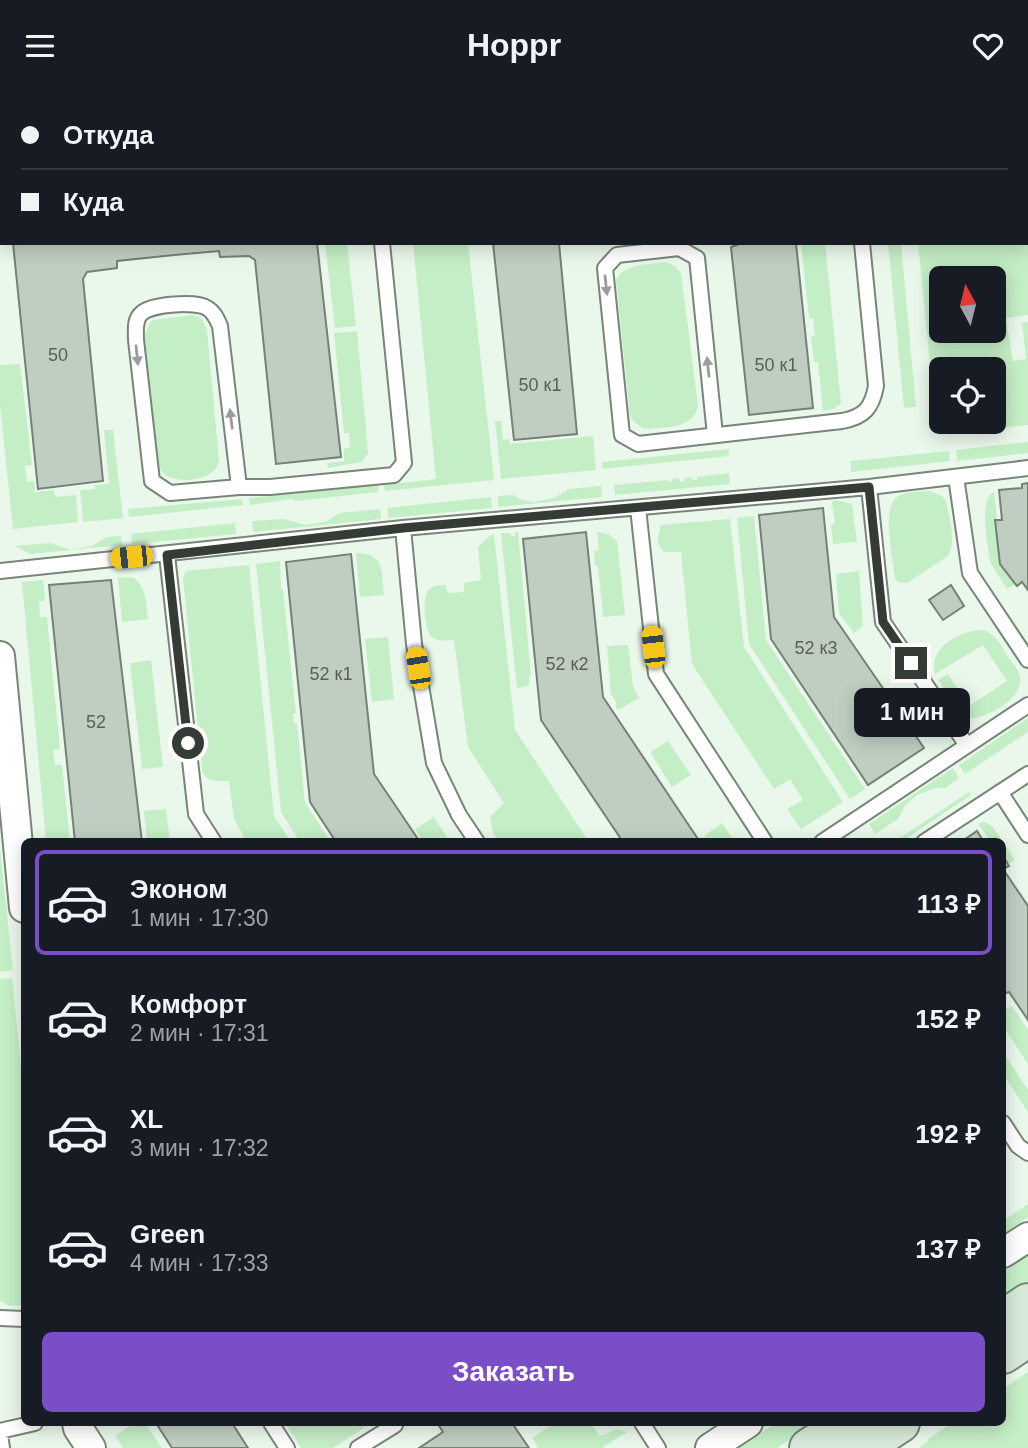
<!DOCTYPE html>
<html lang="ru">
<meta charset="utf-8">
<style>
:root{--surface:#171b24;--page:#242831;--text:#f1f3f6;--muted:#9ea1a6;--line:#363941;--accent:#794ec7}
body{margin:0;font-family:Arial,sans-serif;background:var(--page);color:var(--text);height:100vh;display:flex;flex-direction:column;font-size:26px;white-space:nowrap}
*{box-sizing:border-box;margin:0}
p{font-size:23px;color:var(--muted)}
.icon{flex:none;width:38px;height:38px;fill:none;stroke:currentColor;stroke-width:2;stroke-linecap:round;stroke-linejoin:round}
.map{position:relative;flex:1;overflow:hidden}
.details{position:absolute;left:21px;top:747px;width:985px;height:588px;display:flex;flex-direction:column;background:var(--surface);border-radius:10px;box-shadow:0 4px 18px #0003}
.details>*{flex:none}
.banner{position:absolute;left:0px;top:0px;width:1029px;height:154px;box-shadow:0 4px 18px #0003;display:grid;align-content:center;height:154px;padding:0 21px;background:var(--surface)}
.needle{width:46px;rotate:353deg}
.fabs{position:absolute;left:929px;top:175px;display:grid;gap:14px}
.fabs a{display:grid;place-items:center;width:77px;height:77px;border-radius:10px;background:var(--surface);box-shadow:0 4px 18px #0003;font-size:35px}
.end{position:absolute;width:32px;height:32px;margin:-16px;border:9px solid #353b35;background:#fff;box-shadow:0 0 0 4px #fff}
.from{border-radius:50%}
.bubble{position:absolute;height:49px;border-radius:10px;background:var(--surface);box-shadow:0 4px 18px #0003;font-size:23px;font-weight:600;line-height:49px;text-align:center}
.car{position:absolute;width:21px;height:42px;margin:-21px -10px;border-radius:9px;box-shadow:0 0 5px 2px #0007;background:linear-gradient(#f5c518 24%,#345 0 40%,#f5c518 0 76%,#345 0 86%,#f5c518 0)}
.banner b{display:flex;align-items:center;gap:24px;height:66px;font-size:26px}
.banner b+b{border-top:2px solid var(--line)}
.banner i{width:18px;height:18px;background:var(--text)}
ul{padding:12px 0 0;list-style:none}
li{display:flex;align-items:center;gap:21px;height:105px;margin:0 14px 10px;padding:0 7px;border:4px solid transparent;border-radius:10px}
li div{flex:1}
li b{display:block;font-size:26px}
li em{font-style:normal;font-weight:600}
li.active{border-color:var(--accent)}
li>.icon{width:63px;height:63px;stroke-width:1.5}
.primary-button{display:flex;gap:14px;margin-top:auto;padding:14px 21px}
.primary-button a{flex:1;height:80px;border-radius:10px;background:var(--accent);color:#fff;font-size:28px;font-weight:600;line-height:80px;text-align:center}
header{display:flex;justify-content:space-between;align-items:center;height:91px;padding:0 21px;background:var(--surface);font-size:32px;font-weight:600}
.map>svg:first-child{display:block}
.green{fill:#c4eec6;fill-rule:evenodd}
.building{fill:#c0cec1;stroke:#748175;stroke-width:2}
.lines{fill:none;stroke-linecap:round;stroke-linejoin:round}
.lane-casing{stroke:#788578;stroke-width:18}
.street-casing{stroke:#788578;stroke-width:32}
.secondary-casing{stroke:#788578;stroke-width:42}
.lane{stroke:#fff;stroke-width:14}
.street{stroke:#fff;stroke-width:28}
.secondary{stroke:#d7ead9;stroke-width:38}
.oneway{fill:#9a9d9a}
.route{stroke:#353b35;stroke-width:9}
.labels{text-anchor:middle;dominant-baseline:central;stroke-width:6;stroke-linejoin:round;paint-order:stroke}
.number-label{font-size:18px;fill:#586058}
</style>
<header><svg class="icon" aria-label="menu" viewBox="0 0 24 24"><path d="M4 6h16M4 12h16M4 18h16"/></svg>Hoppr<svg class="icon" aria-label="heart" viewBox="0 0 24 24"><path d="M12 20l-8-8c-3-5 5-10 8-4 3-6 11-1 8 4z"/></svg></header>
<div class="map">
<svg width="1028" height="1357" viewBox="0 0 1028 1357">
<rect width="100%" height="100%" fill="#eaf8eb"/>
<path class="green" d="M 886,0 L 1028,0 L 1028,224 L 1006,227 L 1013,270 L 1026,268 L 1022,232 L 1028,231 L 1028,334 L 937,343 L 918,152 L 1027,152 L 1027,2 ZM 942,187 L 994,187 L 994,240 L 942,240 ZM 942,278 L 994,278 L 994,331 L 942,331 Z
M 325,152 L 347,152 L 356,235 L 335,237 Z
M 413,152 L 468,152 L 494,389 L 385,400 L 384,394 L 436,388 Z
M 801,152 L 825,152 L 841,313 L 833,318 L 823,320 L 818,271 L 814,271 L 811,245 L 815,245 L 813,227 L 809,228 Z
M 888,152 L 901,152 L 916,316 L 904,317 Z
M 666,171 L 675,175 L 681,182 L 698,315 C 693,339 664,336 644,338 L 633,330 L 630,324 L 616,189 C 625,172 648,174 666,171 Z
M 194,224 L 202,228 L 207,239 L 219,370 C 216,390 176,395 162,381 C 160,379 158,373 156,371 L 144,245 L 152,229 Z
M 357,240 L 368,362 L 362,371 L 328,377 L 327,372 L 344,370 L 344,358 L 350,356 L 349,342 L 344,342 L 334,242 Z
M 20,273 L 32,374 L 25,375 L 27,391 L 34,390 L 35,401 L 54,399 L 55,406 L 76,404 L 78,431 L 13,438 L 0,314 L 0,274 Z
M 495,330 L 501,330 L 503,349 L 509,348 L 510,353 L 593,345 L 596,379 L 501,388 Z
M 104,339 L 113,339 L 123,427 L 83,431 L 80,399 L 95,398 L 94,394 L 109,393 Z
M 1028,351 L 1028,362 L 957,370 L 956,359 Z
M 729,358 L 729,365 L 602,378 L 602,371 Z
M 949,360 L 950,370 L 851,381 L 851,370 Z
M 729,382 L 730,393 L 615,404 L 614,394 L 668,389 L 669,391 L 672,390 L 672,388 L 679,387 L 680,391 L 684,390 L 684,387 L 692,386 L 692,389 L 697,389 L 697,386 Z
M 378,394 L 378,401 L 296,410 L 292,408 L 250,414 L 249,407 Z
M 601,395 L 602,406 L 498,416 L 498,405 L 513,404 L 522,409 L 533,411 L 554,407 L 569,398 Z
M 930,400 L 942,405 L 946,410 C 949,425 957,451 948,465 L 907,492 L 898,491 L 895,487 C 893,469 881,417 897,406 C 906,400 919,401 930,400 Z
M 994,400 L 1001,468 L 1017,492 L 1007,498 L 991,473 L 989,466 C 988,449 978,411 994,400 Z
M 491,406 L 492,417 L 389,427 L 387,417 Z
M 242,408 L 243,414 L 129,426 L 128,418 Z
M 835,409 L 852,413 L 857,451 L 833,453 L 831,433 L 835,432 L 832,411 Z
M 380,418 L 381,428 L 253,441 L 252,430 L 284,428 L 305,434 L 325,431 L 340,422 Z
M 754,425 L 766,549 L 865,698 L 850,708 L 749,553 L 737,427 Z
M 730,428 L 744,556 L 843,711 L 801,738 L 787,718 L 803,709 L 790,688 L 774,698 L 692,573 L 681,461 L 664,461 C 655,453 658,446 661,434 Z
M 235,432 L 236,443 L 132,453 L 131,443 Z
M 515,441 L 518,441 L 531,585 L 529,586 L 529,595 L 517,597 L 501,442 L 510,442 L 511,445 L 515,445 Z
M 597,441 L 608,443 L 617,450 L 625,524 L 603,526 L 598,475 L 595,475 L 594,460 L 599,459 Z
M 494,443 L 515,639 L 589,751 L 498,751 L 493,742 L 490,726 L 504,712 L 468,656 L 454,549 C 447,549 437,551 432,546 C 424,540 422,505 429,498 C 434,494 441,494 446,494 L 447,502 L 464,501 L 464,492 L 481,489 L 478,456 L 488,446 Z
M 121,445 L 122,454 L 30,463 L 15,455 L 51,452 L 71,459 L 92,455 L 107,446 Z
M 356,462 C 386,463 381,479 384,504 L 360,506 Z
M 280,470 L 281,498 L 283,499 L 296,622 L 293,623 L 294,632 L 297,632 L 305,712 L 331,751 L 300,751 L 281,721 L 256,473 Z
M 249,474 L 274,725 L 291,751 L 247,751 L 234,728 L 229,690 C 218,690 206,692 202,679 L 183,487 L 186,480 Z
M 859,480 L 863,535 L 854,542 L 839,522 L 836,483 Z
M 118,486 L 134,487 C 147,497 146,513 148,528 L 122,531 Z
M 43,489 L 45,509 L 39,511 L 40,526 L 47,526 L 60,658 L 53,659 L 55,674 L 62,674 L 70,751 L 46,751 L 22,491 Z
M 983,539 C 995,543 1000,552 1006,563 C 1011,570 1019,578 1020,587 C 1022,609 990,624 973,628 L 960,621 L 1007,590 L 983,554 L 935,583 C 927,557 961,539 983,539 Z
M 388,546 L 394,608 L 372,611 L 365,548 Z
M 628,554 L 633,595 L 639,607 L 618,619 L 615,615 L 617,613 L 611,603 L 607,555 Z
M 151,569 L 163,676 L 142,678 L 130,572 Z
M 948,583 L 965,609 L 956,615 L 938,589 Z
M 1028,627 L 1028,641 L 965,683 L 959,674 Z
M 668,650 L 691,684 L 672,696 L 650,661 Z
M 953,677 L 959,687 L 945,697 L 936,697 L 917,704 L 905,715 L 898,728 L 875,743 L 869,733 Z
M 969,701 L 971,704 L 901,751 L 894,751 Z
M 166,718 L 170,751 L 147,751 L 144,720 Z
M 434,726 L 450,751 L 424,751 L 415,738 Z
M 985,731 L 993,736 L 1015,769 L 1007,774 L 1003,768 L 1003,751 L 991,751 L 978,732 Z
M 722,732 L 735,751 L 707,751 L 704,745 Z
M 0,757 L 13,879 L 0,881 Z
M 12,887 L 24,1005 L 24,1214 L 9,1215 L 0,1210 L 0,888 Z
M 1003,912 L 1007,918 L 1012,915 L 1028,939 L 1028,973 L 1003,935 Z
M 1003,961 L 1028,999 L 1028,1021 L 1003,983 Z
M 1028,1113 L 1028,1126 L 1003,1143 L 1003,1130 Z
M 1028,1165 L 1028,1191 L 1003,1208 L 1003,1181 Z
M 1028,1281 L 1028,1357 L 918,1357 L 929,1350 L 928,1348 L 952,1332 L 1003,1332 L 1003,1298 Z
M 135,1332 L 145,1332 L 162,1357 L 123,1357 L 115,1345 Z
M 285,1332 L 367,1332 L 364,1337 L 333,1357 L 301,1357 Z
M 555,1332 L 590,1332 L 600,1345 L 618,1338 L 627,1341 L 602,1357 L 538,1357 L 532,1347 Z
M 776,1332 L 816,1332 L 777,1357 L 738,1357 Z"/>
<path class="building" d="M 13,152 L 317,152 L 341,366 L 276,373 L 255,169 L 249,165 L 220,166 L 219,160 L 174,164 L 117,170 L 117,177 L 87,181 L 83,188 L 103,390 L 38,398 Z
M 493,152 L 559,152 L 577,343 L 514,349 Z
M 737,152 L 796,152 L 813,317 L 749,324 L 731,156 L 737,154 Z
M 942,214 L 942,240 L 962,240 L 963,248 L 940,251 L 935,215 Z
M 1028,392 L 1028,499 L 1022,491 L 1017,495 L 1000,473 L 995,429 L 1002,429 L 999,399 L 1022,397 L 1022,393 Z
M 823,417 L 834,526 L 924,657 L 868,694 L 771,548 L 759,424 Z
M 586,441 L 603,606 L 700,751 L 623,751 L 541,629 L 523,448 Z
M 351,463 L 374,683 L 420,751 L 336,751 L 310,711 L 286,471 Z
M 111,489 L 142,751 L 75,751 L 49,494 Z
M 951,494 L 964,515 L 943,529 L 929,509 Z
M 977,740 L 984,751 L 961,751 Z
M 1003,765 L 1009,775 L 1003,778 L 1028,815 L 1028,929 L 1009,901 L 1003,903 Z
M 156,1332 L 232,1332 L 248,1357 L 172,1357 Z
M 437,1332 L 512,1332 L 529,1357 L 419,1357 L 443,1341 Z"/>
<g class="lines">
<g class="lane-casing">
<path id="lane" d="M 393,0 L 393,2
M 830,0 L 831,2
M 715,344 L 697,167 L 679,157 L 617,164 L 605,177 L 622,344 L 638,353 L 842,330 C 864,326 872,317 876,295 L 862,152
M 956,386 L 970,482 L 1028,569
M 239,396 L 220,235 C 217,228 214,221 207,217 C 196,210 152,213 142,222 C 134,228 136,240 136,249 L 152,390 L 170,402 L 239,396 L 270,396 L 394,384 L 404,372 L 382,152
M 869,396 L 883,531 L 966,653
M 638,417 L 656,583 L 765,751
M 403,437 L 414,553 L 434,672 L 459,724 L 477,751
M 167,464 L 196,723 L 214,751
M 0,480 L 403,437 L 869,396 L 1028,377
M 1000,701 L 1028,744
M 822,751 L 1028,614
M 924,751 L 1028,683
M 1003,1032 L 1018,1055 L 1028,1062
M 0,1227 L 24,1228
M 271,1332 L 287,1357
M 642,1332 L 658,1357
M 0,1340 L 35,1332
M 0,1343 L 2,1357
M 358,1357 L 395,1334 L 394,1332"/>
</g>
<g class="street-casing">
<path id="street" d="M 556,2 L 572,0
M 0,61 L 2,61
M 0,565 L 24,817
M 1003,1162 L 1028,1146
M 77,1332 L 78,1337 L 91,1357
M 710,1357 L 748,1332"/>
</g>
<g class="secondary-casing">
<path id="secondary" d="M 1003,1229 L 1028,1212
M 1003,1263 L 1028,1246
M 809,1357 L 847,1332
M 862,1357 L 900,1332"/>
</g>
<use href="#lane" class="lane"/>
<use href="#street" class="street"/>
<use href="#secondary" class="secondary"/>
</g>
<defs><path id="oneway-solid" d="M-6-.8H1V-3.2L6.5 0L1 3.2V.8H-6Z" transform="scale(1.75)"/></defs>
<g class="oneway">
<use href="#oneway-solid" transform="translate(606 194) rotate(84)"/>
<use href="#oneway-solid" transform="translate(137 264) rotate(84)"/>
<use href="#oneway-solid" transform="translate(708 276) rotate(-96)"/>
<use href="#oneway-solid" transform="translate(231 328) rotate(-97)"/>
</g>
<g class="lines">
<path class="route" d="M 188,652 L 167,464 L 403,437 L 869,396 L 883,531 L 911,572"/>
</g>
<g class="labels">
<g class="number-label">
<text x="58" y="264">50</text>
<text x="776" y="274">50 к1</text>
<text x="540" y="294">50 к1</text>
<text x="816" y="557">52 к3</text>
<text x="567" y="573">52 к2</text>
<text x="331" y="583">52 к1</text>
<text x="96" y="631">52</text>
</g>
</g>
</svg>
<div class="fabs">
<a><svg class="needle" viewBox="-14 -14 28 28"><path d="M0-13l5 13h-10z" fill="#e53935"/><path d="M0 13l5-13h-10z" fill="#9ea1a6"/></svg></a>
<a><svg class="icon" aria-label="locate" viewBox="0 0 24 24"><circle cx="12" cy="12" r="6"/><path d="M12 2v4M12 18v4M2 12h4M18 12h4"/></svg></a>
</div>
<i class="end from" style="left:188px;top:652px"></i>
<i class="end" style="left:911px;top:572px"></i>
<div class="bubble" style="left:854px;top:597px;width:116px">1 мин</div>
<i class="car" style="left:131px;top:466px;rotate:264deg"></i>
<i class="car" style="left:653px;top:556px;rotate:354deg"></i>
<i class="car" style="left:418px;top:577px;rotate:351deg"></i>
<div class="banner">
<b><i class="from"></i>Откуда</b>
<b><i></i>Куда</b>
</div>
<section class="details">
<ul>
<li class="active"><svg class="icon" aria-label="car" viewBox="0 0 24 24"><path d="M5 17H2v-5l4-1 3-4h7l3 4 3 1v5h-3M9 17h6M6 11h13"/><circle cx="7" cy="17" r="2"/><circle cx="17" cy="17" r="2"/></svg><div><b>Эконом</b><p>1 мин · 17:30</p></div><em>113 ₽</em></li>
<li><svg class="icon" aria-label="car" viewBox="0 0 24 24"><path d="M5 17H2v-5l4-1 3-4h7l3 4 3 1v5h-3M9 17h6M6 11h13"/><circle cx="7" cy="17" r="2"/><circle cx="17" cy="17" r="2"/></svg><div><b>Комфорт</b><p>2 мин · 17:31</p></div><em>152 ₽</em></li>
<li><svg class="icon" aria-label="car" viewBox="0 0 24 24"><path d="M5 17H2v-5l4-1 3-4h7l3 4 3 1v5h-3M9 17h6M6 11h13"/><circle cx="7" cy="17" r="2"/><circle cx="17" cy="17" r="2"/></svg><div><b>XL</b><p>3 мин · 17:32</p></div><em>192 ₽</em></li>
<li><svg class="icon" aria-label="car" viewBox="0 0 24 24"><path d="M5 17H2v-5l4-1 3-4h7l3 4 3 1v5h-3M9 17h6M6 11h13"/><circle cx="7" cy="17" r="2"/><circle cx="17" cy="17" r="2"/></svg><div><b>Green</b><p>4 мин · 17:33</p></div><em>137 ₽</em></li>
</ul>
<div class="primary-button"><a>Заказать</a></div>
</section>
</div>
